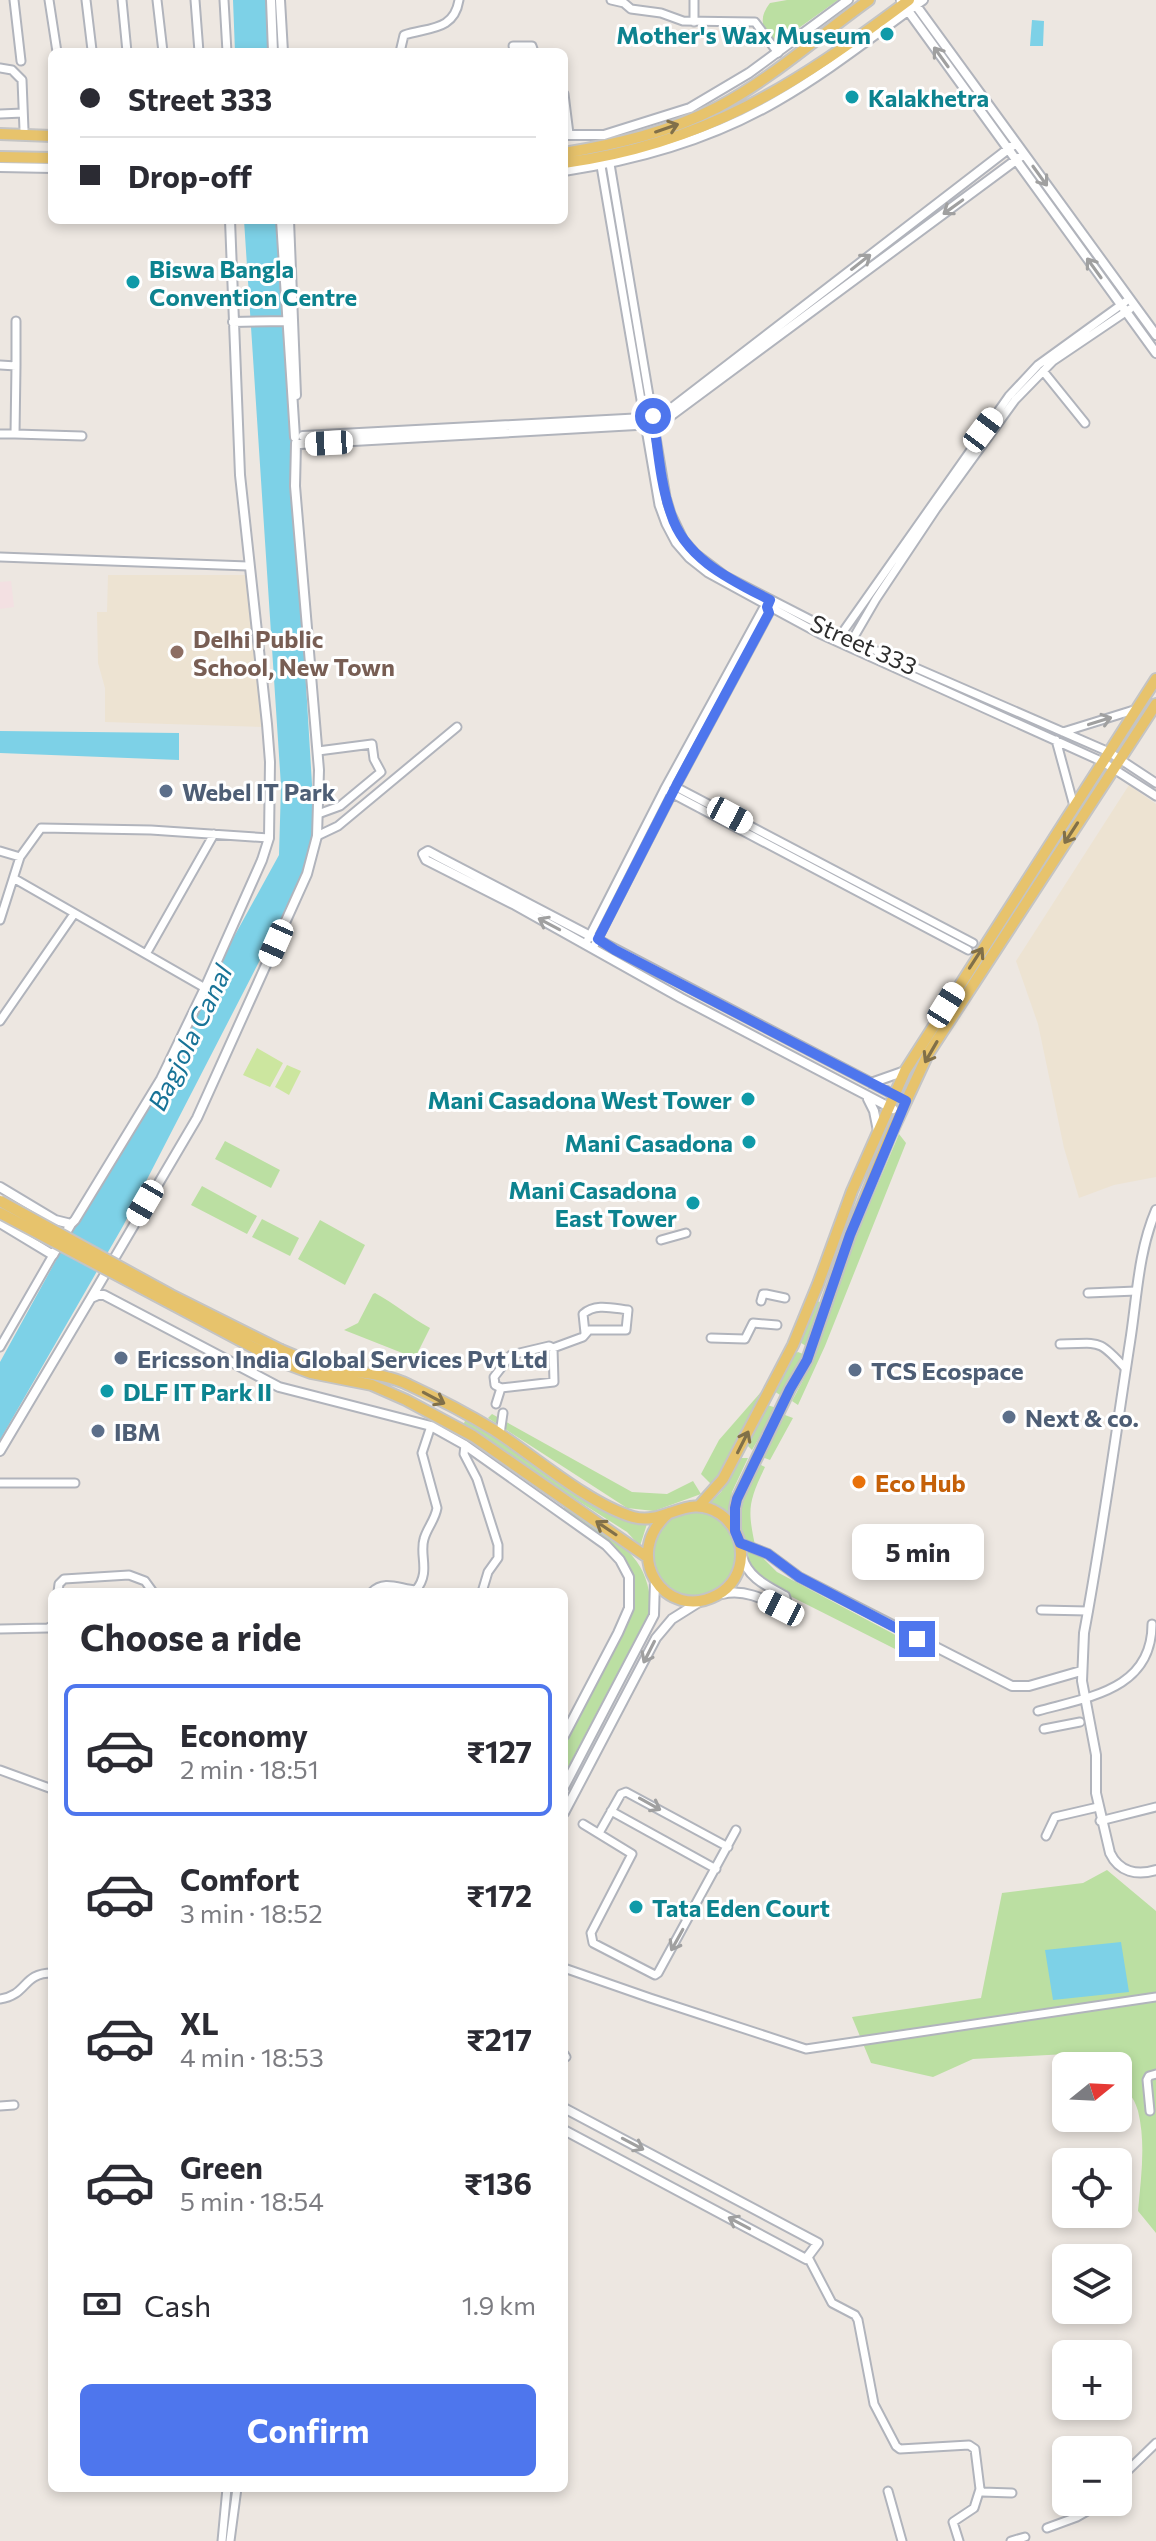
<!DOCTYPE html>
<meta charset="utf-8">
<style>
:root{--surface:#fff;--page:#f7f7f7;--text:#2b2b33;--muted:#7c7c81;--line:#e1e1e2;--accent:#4e76ed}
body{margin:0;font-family:Commissioner,sans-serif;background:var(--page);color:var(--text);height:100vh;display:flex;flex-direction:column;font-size:30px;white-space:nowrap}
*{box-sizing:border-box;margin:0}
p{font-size:26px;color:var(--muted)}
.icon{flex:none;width:44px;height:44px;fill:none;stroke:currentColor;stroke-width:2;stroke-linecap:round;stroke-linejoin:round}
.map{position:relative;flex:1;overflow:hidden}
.side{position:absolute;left:48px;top:1588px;width:520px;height:904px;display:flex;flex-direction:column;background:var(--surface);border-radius:12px;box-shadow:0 4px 12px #0003}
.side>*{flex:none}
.hud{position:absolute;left:48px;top:48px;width:520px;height:176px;border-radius:12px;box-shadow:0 4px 12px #0003;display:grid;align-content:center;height:176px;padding:0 32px;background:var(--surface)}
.needle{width:52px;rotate:72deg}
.buttons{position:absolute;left:1052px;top:2052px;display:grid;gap:16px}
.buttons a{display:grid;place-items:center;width:80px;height:80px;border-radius:12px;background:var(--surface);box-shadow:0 4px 12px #0003;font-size:40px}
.end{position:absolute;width:36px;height:36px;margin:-18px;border:10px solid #4e76ed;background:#fff;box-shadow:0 0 0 4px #fff}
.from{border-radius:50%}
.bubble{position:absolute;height:56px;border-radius:12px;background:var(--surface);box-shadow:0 4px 12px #0003;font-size:26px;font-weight:700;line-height:56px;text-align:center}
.car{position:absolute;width:24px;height:48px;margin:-24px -12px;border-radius:10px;box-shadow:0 0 6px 2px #0007;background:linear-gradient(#fff 24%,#345 0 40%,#fff 0 76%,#345 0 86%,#fff 0)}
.hud b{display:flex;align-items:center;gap:28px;height:76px;font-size:30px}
.hud b+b{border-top:2px solid var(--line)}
.hud i{width:20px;height:20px;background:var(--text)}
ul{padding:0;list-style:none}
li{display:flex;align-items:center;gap:24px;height:132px;margin:0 16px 12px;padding:0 16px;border:4px solid transparent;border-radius:12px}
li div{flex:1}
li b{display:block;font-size:30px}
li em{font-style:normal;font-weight:700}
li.active{border-color:var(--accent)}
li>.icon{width:72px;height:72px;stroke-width:1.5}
h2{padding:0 32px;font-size:36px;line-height:96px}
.pay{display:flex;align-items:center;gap:20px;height:88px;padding:0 32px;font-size:30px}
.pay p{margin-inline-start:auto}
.cta{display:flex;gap:16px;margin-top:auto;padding:16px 32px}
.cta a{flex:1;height:92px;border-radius:12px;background:var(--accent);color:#fff;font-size:32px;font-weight:700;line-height:92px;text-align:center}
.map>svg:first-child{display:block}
.education{fill:#ede3d2}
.medical{fill:#f3e0e2}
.green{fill:#bbdfa2}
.pitch{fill:#cce69f}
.water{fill:#7dd1e7}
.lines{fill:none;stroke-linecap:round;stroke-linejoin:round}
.minor-casing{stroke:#b1b4bc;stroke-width:11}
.tertiary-casing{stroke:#b1b4bc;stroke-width:12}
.primary-casing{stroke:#c4c4c4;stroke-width:14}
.minor{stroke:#fff;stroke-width:7}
.tertiary{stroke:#fff;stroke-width:8}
.primary{stroke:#e7c36c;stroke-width:10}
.primary-bridge-casing{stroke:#c4c4c4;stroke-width:14;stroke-linecap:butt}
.primary-bridge{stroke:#e7c36c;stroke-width:10}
.oneway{stroke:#a0a0a0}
.oneway2{stroke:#817049}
.route{stroke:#4e76ed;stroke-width:10}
.culture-dot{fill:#0f9aa8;stroke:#fff;stroke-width:3}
.education-dot{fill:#8d6e63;stroke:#fff;stroke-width:3}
.service-dot{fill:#5c6f8a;stroke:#fff;stroke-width:3}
.food-dot{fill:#e8710a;stroke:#fff;stroke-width:3}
.labels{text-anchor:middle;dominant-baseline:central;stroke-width:6;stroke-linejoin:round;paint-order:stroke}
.culture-label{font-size:24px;font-weight:bold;fill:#0d838f;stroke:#fff;text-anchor:end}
.education-label{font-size:24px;font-weight:bold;fill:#785e54;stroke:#fff;text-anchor:start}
.street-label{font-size:24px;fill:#2d2d2d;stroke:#fff}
.service-label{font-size:24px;font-weight:bold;fill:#4e5e75;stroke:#fff;text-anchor:start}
.food-label{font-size:24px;font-weight:bold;fill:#c56008;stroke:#fff;text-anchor:start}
.water-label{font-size:26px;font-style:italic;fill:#187397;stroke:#fff}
</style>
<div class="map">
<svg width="1156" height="2541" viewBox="0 0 1156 2541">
<rect width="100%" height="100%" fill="#ede7e1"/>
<path class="education" d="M 108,575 L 249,575 L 263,727 L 105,722 L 105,688 L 98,663 L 97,612 L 107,612 Z
M 1129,785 L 1156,804 L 1156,1177 L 1114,1185 L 1079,1198 L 1064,1148 L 1038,1024 L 1016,961 Z"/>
<path class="medical" d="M 11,581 L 14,607 L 0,609 L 0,582 Z"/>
<path class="green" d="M 787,0 L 838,0 L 775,45 C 763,30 757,20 770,3 Z
M 899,1134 L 906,1143 L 825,1346 L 798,1405 L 792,1401 L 809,1369 L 855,1238 Z
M 225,1141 L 280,1170 L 271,1188 L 215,1159 Z
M 202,1186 L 257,1216 L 247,1234 L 191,1205 Z
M 262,1219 L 299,1238 L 290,1256 L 252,1237 Z
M 320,1220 L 365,1245 L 345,1285 L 298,1259 Z
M 375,1293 C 395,1304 410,1317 430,1328 L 415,1358 L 344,1330 L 358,1323 L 373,1294 Z
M 816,1300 L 821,1303 L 806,1346 L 798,1341 Z
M 798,1352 L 803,1354 L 783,1397 L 774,1391 L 792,1355 Z
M 761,1392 L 715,1483 L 712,1485 L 701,1474 L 719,1440 Z
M 767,1405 L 777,1408 L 752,1450 L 746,1444 Z
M 492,1414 L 632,1492 L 667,1494 L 693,1481 L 701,1494 L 654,1511 L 627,1508 L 488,1418 Z
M 785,1415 L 793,1418 L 770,1460 L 762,1457 Z
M 466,1419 L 629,1521 L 647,1524 L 640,1546 L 627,1532 L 462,1427 Z
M 741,1458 L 748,1458 L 732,1492 L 729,1515 L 709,1504 L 721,1492 Z
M 759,1464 L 765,1467 C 749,1501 747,1508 755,1545 C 721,1532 749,1485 759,1464 Z
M 566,1506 C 607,1535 653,1553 650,1611 L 564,1775 L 564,1744 L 627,1621 L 627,1566 L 617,1550 L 563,1509 Z
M651 1554a43 43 0 1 1 86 0a43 43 0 1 1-86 0Z
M 747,1548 L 759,1554 L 777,1572 L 903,1639 L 908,1649 L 905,1654 L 782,1592 L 757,1575 L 749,1560 Z
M 1107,1870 L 1156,1911 L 1156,2233 L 1138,2211 C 1141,2178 1146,2143 1138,2111 C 1134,2094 1118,2084 1118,2066 L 1112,2066 L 1103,2052 L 973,2059 L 933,2077 L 871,2063 L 852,2017 L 981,1998 L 1002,1893 L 1083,1883 Z"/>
<path class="pitch" d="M 257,1048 L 283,1063 L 270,1087 L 243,1075 Z
M 287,1065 L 301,1071 L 289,1095 L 275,1087 Z"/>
<path class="water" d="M 233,0 L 269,0 L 271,52 L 235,52 Z
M 1032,20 L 1044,21 L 1043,46 L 1030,46 Z
M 244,220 L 278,220 L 313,801 L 312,859 L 123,1226 L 0,1440 L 0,1362 L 279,855 L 281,786 Z
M 0,731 L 179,733 L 179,760 L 0,753 Z
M 1121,1942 L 1129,1992 L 1053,2000 L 1045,1950 Z"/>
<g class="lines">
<g class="minor-casing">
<path id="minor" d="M 14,0 L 21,61
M 49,0 L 57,52
M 86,0 L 92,50
M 122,0 L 127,52
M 157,0 L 163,52
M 195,0 L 199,52
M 224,0 L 227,52
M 611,0 L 624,3 L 631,9 L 661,13 L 683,21 L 755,22 L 778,53
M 694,0 L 694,22
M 513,46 L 532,46 L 534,52
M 400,52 L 404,35 C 429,27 454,31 459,0
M 0,68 L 12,70 L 22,80 L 24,130
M 564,94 L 569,134
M 0,114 L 23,113
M 610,164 L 666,497 L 671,514 L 683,539 L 696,554 L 725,576 L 840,635 L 1109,752 L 1156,783
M 601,166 L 659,505 L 666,524 L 676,543 L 689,558 L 708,573 L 820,634 L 1103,762 L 1156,796
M 16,321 L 16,366
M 0,365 L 16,366 L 15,434 L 0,434
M 1043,371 L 1085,423
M 15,434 L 82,436
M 0,557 L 248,566
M 840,636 L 1009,396 L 1038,365 L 1125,302
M 851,642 L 876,599 L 936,509 L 1015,400 L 1053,361 L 1130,309
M 1063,732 L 1137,709
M 1056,740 L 1074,806
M 318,751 L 372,744 L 374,759 L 381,772 L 340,806 L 318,814
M 674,786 L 973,943
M 669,792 L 968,950
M 317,836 L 338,826 L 457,727
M 0,851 L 20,857
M 15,879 L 205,988
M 0,920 L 20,857 L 41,828 L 151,830 L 269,838
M 586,943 L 664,790 L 763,609 L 769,604
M 593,948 L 676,786 L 769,613 L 767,607
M 146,954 L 214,834
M 0,1021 L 74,914
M 661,1240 L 686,1233
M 1088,1293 L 1136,1291
M 761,1301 L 763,1294 L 766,1294 L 785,1298
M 711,1338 L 745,1339 L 753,1323 L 777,1325
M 1060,1344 C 1099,1344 1097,1337 1125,1368
M 0,1347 L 53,1255
M 501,1388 L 495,1385 L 494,1377 L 511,1355 L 549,1346 L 553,1348
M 496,1404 L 501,1388 L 554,1382 L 553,1348 L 583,1337 L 589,1330 L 626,1330 L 628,1310 C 612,1308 595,1303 583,1314 L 585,1333
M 500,1434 L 503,1413
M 465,1445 L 464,1454 L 477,1479 L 498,1545 L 498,1558 L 488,1572 L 482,1592
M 0,1483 L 75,1483
M 58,1592 L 59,1584 L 64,1579 L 129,1575 L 145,1581 L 153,1592
M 372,1592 C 384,1579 400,1589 416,1590 C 431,1572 419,1555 424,1539 C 427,1528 435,1520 437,1508 L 422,1453 L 431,1426
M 1041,1610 L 1088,1611
M 0,1629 L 48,1628 L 52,1626
M 1038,1711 C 1088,1697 1152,1690 1152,1624
M 1044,1729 L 1080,1722
M 0,1770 L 52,1789
M 611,1811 L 716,1869
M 1100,1821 L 1156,1807
M 583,1824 L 632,1854 L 591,1933 L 593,1943 L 655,1975 L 658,1973 L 736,1830
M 599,1833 L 621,1794 L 626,1792 L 728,1847
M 1046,1836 L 1055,1817 L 1098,1807
M 564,1968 L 650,1998 L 806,2049 L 1156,1997
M 0,1999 C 28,1995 22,1973 52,1973
M 564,2054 L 566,2057
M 0,2106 L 14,2105
M 1150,2111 L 1147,2080 L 1149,2076 L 1156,2074
M 809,2259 L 832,2303 L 855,2315 L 858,2320 L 874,2404 L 896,2446 L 900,2449 L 969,2445 L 975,2449 L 980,2489 L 974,2508 L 953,2522 L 959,2541
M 1118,2480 L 1156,2443
M 980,2489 L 982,2492 L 1012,2493
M 888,2491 L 902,2541
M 1047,2528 L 1077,2517 L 1103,2502
M 222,2541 L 227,2488
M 230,2541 L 237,2488
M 1011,2541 L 1025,2537"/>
</g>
<g class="tertiary-casing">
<path id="tertiary" d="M 271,0 L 273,52
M 280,0 L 283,52
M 912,0 L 1156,335
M 901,1 L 1156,353
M 564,135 L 604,135 L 690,108 L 749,73 L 848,0
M 0,167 L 52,168
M 564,171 C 638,160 712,139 777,101 C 828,72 875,34 923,0
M 281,220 L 295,437
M 289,220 L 296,395
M 233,322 L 287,321
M 303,436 L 644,418 L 668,411 L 1016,143
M 300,444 L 654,424 L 665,420 L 1024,154
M 871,1083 L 905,1071
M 868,1099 L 874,1111 L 878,1131
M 893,1109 L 681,998 L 515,905 L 426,860 L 423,854 L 428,851 L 439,857 L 906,1101
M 0,1187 L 55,1220 L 71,1224 L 75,1220 L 161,1079 L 205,988 L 262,860 L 269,838 L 270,762 L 267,724 L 240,475 L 230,220
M 1156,1210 C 1138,1252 1137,1298 1130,1342 C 1115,1439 1102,1537 1084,1633 L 1082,1681 L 1096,1755 L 1096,1793 L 1110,1853 C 1119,1872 1137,1876 1156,1870
M 0,1223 L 53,1255 L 71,1224
M 91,1298 L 197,1118 L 307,874 L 317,836 L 319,770 L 295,486 L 296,443
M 0,1451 L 91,1298 L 98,1295 L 104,1295 L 279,1387 L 431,1426 L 465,1445 L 606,1545 L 620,1560 L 629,1577 L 629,1608 L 618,1633 L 564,1736
M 740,1543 L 768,1554 L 799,1577 L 1012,1686 L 1029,1686 L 1081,1671
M 722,1594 C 744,1589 762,1598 781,1608 L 786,1600 L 785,1596 C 767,1586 747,1577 742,1556
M 564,1787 L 654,1615 L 655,1580
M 564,1813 L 656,1638 L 672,1619 L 699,1602
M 564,2108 L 818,2243 L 806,2259 L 564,2130"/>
</g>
<g class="primary-casing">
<path id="primary" d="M 0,134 L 52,136
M 564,153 C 617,144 670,132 718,107 C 771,79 820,35 869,0
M 0,157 L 52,158
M 564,163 C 706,144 797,84 909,0
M 281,1350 C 297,1357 314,1364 332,1368 C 357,1373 386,1373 409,1385 C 437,1398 468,1414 494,1430 C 534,1456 589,1504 633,1517 C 665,1526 688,1492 720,1514 C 749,1534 748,1579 717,1595 C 665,1623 620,1554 669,1513
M 279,1361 L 311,1373 L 372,1385 L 406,1400 L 473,1436 L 647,1557
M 699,1506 L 723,1479 L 793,1345 L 818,1284 L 852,1191 L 905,1071 L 1156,679
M 735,1531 L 735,1508 L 737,1499 L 790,1389 L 807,1360 L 850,1235 L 890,1136 L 928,1054 L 1156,704"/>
</g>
<use href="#minor" class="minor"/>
<use href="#tertiary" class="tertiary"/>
<use href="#primary" class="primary"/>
<g class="primary-bridge-casing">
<path id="primary-bridge" d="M 0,1201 L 171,1295 L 281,1350
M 0,1213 L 279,1361"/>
</g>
<use href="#primary-bridge" class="primary-bridge"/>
</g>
<defs><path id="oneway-shaft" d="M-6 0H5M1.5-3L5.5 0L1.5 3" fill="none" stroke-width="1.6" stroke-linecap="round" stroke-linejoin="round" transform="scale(2)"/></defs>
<g class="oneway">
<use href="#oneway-shaft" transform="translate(941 57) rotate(-126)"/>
<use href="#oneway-shaft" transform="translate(1040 176) rotate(54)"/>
<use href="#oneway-shaft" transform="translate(953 207) rotate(144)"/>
<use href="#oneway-shaft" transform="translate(861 262) rotate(-38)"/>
<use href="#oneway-shaft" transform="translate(1094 268) rotate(-126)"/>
<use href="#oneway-shaft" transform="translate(1100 721) rotate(-17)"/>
<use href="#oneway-shaft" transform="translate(549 924) rotate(-152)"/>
<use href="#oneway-shaft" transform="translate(649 1652) rotate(117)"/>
<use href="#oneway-shaft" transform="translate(650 1804) rotate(29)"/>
<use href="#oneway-shaft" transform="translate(677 1940) rotate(119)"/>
<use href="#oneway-shaft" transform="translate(633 2144) rotate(28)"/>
<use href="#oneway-shaft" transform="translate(739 2223) rotate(-152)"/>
</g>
<g class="oneway2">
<use href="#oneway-shaft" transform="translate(667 128) rotate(-19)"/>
<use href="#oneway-shaft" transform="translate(1071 833) rotate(123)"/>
<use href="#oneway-shaft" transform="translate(976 958) rotate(-57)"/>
<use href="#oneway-shaft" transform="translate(931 1052) rotate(120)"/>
<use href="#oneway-shaft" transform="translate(434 1398) rotate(28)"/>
<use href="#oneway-shaft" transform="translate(743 1442) rotate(-63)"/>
<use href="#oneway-shaft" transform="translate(606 1528) rotate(-146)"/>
</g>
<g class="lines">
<path class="route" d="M 653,416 C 658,448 660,483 671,514 C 685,559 731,580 770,600 L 767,607 L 769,613 L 676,786 L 598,939 L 615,950 L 906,1101 L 850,1235 L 807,1360 L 790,1389 L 737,1499 L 735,1508 L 735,1531 L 740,1543 L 768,1554 L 799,1577 L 917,1639"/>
</g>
<g class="culture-dot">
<circle cx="887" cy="34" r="8"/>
<circle cx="852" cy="97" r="8"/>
<circle cx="133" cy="282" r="8"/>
<circle cx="748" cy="1099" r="8"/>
<circle cx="749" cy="1142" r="8"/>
<circle cx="693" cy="1203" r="8"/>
<circle cx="107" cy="1391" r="8"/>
<circle cx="636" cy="1907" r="8"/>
</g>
<circle class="education-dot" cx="177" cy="652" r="8"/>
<g class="service-dot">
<circle cx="166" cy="791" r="8"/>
<circle cx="121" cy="1358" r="8"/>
<circle cx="855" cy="1370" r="8"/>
<circle cx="1009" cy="1417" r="8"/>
<circle cx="98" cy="1431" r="8"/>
</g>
<circle class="food-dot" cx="859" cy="1482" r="8"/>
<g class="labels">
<g class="culture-label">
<text x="871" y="34">Mother's Wax Museum</text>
<text x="868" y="97" text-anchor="start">Kalakhetra</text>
<text x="149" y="268" text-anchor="start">Biswa Bangla<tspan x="149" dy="28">Convention Centre</tspan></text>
<text x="732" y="1099">Mani Casadona West Tower</text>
<text x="733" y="1142">Mani Casadona</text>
<text x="677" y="1189">Mani Casadona<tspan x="677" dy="28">East Tower</tspan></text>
<text x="123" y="1391" text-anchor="start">DLF IT Park II</text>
<text x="652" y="1907" text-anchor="start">Tata Eden Court</text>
</g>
<g class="education-label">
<text x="193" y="638">Delhi Public<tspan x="193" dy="28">School, New Town</tspan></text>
</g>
<g class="street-label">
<text transform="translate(864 644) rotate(24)">Street 333</text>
</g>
<g class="service-label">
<text x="182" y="791">Webel IT Park</text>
<text x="137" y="1358">Ericsson India Global Services Pvt Ltd</text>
<text x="871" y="1370">TCS Ecospace</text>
<text x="1025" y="1417">Next &amp; co.</text>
<text x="114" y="1431">IBM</text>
</g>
<g class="food-label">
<text x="875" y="1482">Eco Hub</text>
</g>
<g class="water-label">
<text transform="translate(189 1037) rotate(-64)">Bagjola Canal</text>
</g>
</g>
</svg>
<div class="buttons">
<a><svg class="needle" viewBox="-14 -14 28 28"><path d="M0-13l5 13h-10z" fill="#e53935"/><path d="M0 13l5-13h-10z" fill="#7c7c81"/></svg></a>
<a><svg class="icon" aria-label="locate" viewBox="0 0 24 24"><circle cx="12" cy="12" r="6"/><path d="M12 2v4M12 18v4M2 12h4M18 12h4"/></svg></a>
<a><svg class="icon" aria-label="layers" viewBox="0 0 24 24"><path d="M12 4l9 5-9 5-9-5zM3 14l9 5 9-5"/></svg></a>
<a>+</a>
<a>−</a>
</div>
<i class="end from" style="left:653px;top:416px"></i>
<i class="end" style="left:917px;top:1639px"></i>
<div class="bubble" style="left:852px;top:1524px;width:132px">5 min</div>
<i class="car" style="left:983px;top:430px;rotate:37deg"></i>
<i class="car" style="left:329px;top:443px;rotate:267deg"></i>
<i class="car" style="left:730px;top:815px;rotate:118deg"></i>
<i class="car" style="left:276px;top:943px;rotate:204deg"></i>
<i class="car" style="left:946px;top:1005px;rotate:32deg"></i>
<i class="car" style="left:145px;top:1203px;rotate:210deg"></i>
<i class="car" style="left:781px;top:1608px;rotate:297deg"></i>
<div class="hud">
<b><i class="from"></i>Street 333</b>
<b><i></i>Drop-off</b>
</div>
<section class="side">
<h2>Choose a ride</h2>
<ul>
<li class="active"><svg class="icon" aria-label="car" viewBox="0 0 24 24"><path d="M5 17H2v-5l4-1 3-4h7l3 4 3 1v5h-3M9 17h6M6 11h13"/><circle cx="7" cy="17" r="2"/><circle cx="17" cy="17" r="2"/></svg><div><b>Economy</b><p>2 min · 18:51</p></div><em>₹127</em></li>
<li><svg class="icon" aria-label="car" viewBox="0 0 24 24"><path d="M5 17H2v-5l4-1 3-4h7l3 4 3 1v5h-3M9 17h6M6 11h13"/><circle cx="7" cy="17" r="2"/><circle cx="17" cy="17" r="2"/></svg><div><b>Comfort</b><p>3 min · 18:52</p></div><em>₹172</em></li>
<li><svg class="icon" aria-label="car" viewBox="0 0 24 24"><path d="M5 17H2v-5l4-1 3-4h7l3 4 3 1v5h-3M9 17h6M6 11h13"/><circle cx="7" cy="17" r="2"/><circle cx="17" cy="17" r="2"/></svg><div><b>XL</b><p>4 min · 18:53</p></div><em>₹217</em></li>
<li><svg class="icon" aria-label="car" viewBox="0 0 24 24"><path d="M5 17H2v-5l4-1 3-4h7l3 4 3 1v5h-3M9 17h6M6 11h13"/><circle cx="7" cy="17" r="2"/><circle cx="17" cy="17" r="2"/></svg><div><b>Green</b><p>5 min · 18:54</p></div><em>₹136</em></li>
</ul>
<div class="pay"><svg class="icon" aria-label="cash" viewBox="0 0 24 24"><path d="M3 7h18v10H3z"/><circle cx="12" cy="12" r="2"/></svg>Cash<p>1.9 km</p></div>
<div class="cta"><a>Confirm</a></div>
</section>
</div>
